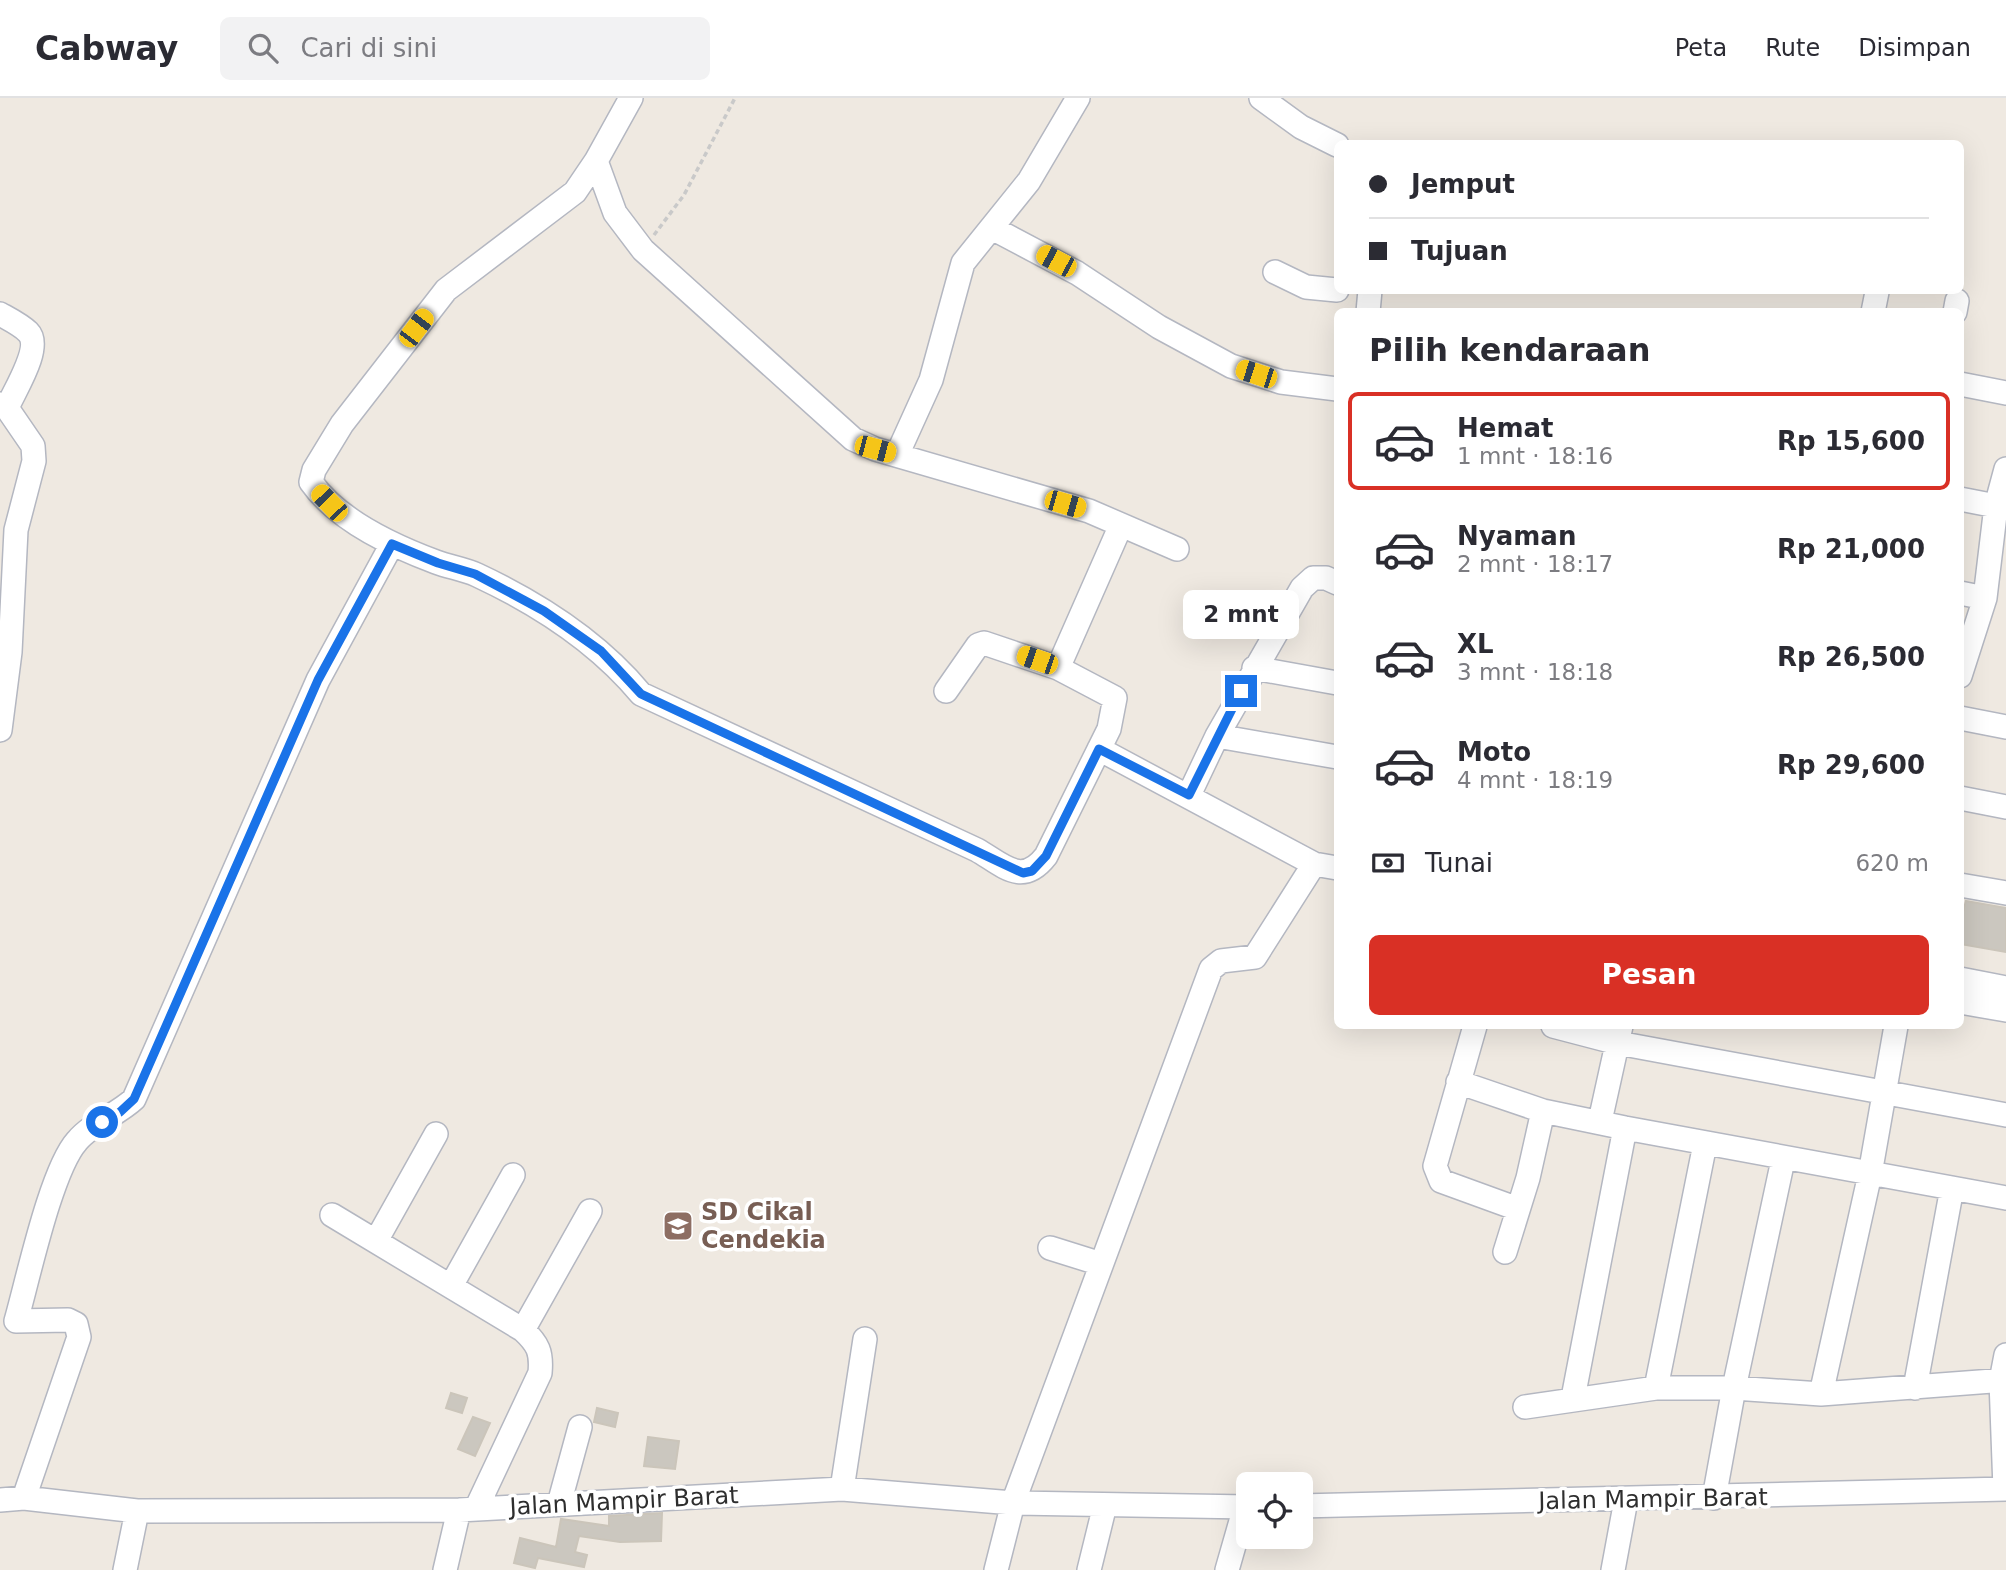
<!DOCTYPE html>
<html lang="id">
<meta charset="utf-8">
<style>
:root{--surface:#fff;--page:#f2f2f3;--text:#2b2b33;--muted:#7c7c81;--line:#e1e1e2;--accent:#d93025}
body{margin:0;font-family:"DejaVu Sans",sans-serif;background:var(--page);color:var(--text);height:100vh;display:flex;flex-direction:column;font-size:26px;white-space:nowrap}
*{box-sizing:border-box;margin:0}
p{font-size:23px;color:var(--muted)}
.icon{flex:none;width:38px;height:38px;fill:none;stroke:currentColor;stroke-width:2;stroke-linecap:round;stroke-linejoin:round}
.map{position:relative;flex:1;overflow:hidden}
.panel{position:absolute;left:1334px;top:210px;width:630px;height:721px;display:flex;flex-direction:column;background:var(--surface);border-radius:10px;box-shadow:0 7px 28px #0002}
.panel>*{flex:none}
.guide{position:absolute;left:1334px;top:42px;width:630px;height:154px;border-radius:10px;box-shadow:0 7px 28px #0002;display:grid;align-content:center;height:154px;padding:0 35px;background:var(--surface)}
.controls{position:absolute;left:1236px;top:1374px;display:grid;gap:14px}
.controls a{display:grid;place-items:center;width:77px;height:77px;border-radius:10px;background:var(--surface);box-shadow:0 7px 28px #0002;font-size:35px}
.end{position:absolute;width:32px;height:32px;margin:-16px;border:9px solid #1a73e8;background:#fff;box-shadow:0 0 0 4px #fff}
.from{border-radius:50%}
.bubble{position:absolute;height:49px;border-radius:10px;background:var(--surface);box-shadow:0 7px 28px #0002;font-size:23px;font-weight:600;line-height:49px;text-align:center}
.car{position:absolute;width:21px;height:42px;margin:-21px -10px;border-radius:9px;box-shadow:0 0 5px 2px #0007;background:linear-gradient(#f5c518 24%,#345 0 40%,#f5c518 0 76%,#345 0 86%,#f5c518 0)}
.guide b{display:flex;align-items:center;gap:24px;height:66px;font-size:26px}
.guide b+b{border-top:2px solid var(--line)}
.guide i{width:18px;height:18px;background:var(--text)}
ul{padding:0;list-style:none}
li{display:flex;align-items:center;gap:21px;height:98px;margin:0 14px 10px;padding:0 21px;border:4px solid transparent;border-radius:10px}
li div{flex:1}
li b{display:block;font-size:26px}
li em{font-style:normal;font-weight:600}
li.selected{border-color:var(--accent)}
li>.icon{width:63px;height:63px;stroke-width:1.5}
h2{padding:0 35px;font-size:32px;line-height:84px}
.pay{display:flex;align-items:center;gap:18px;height:77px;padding:0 35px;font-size:26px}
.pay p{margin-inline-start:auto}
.action{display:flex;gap:14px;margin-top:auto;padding:14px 35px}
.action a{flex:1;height:80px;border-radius:10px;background:var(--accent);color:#fff;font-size:28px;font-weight:600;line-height:80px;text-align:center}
header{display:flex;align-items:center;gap:42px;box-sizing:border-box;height:98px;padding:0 35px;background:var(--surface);border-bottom:2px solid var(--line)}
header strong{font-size:33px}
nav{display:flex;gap:38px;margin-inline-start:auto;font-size:24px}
.search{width:490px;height:63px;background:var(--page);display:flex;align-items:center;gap:18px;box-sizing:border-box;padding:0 24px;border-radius:10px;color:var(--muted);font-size:26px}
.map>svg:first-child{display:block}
.building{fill:#cbc7bf;stroke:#cbc5ba;stroke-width:2}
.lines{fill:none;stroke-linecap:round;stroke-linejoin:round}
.minor-casing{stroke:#b4b7c1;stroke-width:26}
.path{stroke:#c9c9c9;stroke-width:3.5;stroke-dasharray:5 3.5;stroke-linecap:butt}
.minor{stroke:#fff;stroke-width:23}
.route{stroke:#1a73e8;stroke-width:9}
.labels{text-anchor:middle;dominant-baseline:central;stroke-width:7;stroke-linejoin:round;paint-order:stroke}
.education-label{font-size:24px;font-weight:bold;fill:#785e54;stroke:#fff;text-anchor:start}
.street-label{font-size:24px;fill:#2e2e2e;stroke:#fff}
</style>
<header>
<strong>Cabway</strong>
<div class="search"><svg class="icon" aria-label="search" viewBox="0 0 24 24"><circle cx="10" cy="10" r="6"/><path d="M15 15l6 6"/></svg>Cari di sini</div>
<nav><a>Peta</a><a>Rute</a><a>Disimpan</a></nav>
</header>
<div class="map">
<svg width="2006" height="1472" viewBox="0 0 2006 1472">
<rect width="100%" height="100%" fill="#efe9e1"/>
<path class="building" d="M 1966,803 L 2006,810 L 2006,854 L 1960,846 L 1960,825 Z
M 451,1295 L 467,1300 L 462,1315 L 446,1310 Z
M 597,1310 L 618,1315 L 615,1329 L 594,1324 Z
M 473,1319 L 490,1325 L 475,1358 L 458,1351 Z
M 648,1339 L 679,1343 L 675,1371 L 644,1368 Z
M 662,1415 L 661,1443 L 620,1444 L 579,1438 L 575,1454 L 587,1457 L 584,1469 L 538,1460 L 535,1470 L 514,1465 L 520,1440 L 556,1449 L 561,1421 L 609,1428 L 609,1418 Z"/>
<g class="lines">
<g class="minor-casing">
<path id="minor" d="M 1261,0 L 1301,29 L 1337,47
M 596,63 L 631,0
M 992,130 L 1077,175 L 1159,229 L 1231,268 L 1281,284 L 1337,291
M 1275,174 L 1306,189 L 1337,192
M 1368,214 L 1370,192
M 1873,214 L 1877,194
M 1955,214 L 1957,203
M 0,216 C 9,221 21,227 28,234 C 43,249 14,293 7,310 L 0,306
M 1960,286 L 2006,295
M 897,357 L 931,282 L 963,165 L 1029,83 L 1078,0
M 1960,401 L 2006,410
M 1960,495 L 1985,500
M 1058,570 L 1121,427
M 1254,570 L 1337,585
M 1960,578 L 1985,500 L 1996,408 L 2006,371
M 946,593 L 978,547 L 984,545 L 1058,570 L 1115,600 L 1109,631 L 1046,758 C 1022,789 1003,767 977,752 L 641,596 C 597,543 539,506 477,477 C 464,471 449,469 436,464 C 393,448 338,423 311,384 L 314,372 L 342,326 L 446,192 L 575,94 L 596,63 L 615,115 L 643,152 L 853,341 L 875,351 L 1089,413 L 1177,451
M 1960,620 L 2006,629
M 0,632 L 10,554 L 16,432 L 34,363 L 33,348 L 7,310
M 1217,638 L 1337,659
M 1099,651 L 1314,766 L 1337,770
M 1189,697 L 1217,638 L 1302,490 L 1313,480 L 1326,480 L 1337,485
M 1960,700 L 2006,709
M 1960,787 L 2006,795
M 1960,881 L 2006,890
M 1960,904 L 2006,912
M 1475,928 L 1435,1068 L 1441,1083 L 1518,1111
M 1553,928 L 1618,945 L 2006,1017
M 1458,984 L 1543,1013 L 1625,1030 L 2006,1100
M 1600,1023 L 1621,928
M 332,1117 L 523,1232 C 538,1246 542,1254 540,1275 L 476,1411
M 376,1143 L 436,1036
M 1050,1150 L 1101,1166
M 1505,1154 L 1528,1080 L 1543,1013
M 451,1188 L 513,1077
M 523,1232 L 590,1113
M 1656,1290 L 1705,1046
M 1915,1290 L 1952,1090
M 1821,1296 L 1870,1076 L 1896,928
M 1573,1300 L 1625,1030
M 1525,1309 L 1656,1290 L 1734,1290 L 1821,1296 L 2006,1282
M 842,1391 L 865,1241
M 2005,1391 L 2001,1283 L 2006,1257
M 24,1400 L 79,1239 L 76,1226 L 68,1222 L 16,1223 C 28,1181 51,1072 77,1043 C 92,1025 117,1017 134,1001 L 318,582 L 392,446
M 1714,1400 L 1734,1290 L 1783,1062
M 0,1402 L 24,1400 L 137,1413 L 459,1412 L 842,1391 L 1013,1405 L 1248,1409
M 559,1406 L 580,1329
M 1300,1408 L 2006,1391
M 125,1472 L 137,1413
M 445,1472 L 459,1412
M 996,1472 L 1013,1405 L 1211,871 L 1221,863 L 1255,859 L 1314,766
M 1089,1472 L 1105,1407
M 1227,1472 L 1245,1409
M 1613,1472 L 1626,1402"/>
</g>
<path class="path" d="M 654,137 L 684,97 L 735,0"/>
<use href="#minor" class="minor"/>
</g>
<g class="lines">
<path class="route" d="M 102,1024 L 120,1014 L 134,1001 L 318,582 L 392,446 L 438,465 L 475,476 L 544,513 L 601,553 L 641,596 L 1023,775 L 1032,773 L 1046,758 L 1099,651 L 1189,697 L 1241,593"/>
</g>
<defs>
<g id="school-square" transform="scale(1.575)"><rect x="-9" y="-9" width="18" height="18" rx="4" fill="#8d6e63" stroke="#fff"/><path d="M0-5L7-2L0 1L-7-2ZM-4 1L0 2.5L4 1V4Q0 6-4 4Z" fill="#fff"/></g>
</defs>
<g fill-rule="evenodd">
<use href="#school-square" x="678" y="1128"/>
</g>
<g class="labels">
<g class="education-label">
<text x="701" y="1114">SD Cikal<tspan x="701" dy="28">Cendekia</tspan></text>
</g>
<g class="street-label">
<text transform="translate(1653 1401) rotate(-1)">Jalan Mampir Barat</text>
<text transform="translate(624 1403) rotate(-3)">Jalan Mampir Barat</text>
</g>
</g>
</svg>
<div class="controls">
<a><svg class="icon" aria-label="locate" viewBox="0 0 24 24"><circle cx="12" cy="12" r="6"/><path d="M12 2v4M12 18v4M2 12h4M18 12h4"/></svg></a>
</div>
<i class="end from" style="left:102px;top:1024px"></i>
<i class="end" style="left:1241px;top:593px"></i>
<div class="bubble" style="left:1183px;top:492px;width:116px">2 mnt</div>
<i class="car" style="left:1056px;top:163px;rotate:298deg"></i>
<i class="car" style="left:416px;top:230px;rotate:37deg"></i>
<i class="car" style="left:1256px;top:276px;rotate:288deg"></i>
<i class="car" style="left:875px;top:351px;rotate:105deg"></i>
<i class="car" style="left:329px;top:405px;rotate:316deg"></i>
<i class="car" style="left:1065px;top:406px;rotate:106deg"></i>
<i class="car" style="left:1037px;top:562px;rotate:289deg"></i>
<div class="guide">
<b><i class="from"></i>Jemput</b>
<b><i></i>Tujuan</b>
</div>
<section class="panel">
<h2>Pilih kendaraan</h2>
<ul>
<li class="selected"><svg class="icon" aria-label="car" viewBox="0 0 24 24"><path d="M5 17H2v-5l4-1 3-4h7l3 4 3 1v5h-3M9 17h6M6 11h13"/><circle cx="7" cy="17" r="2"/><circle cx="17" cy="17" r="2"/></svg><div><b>Hemat</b><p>1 mnt · 18:16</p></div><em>Rp 15,600</em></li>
<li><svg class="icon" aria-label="car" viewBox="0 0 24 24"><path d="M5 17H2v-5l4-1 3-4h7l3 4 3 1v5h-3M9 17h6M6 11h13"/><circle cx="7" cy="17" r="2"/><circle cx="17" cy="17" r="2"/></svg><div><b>Nyaman</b><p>2 mnt · 18:17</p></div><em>Rp 21,000</em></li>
<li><svg class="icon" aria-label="car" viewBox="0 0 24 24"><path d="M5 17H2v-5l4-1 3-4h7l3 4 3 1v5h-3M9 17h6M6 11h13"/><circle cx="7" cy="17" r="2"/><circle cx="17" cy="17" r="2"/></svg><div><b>XL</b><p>3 mnt · 18:18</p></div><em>Rp 26,500</em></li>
<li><svg class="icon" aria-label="car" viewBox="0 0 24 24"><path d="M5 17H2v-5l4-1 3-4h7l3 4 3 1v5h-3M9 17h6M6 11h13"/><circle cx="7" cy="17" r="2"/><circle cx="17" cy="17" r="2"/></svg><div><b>Moto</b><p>4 mnt · 18:19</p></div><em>Rp 29,600</em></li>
</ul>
<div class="pay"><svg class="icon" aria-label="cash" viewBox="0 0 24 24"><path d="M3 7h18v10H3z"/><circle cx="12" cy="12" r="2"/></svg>Tunai<p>620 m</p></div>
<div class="action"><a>Pesan</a></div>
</section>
</div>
